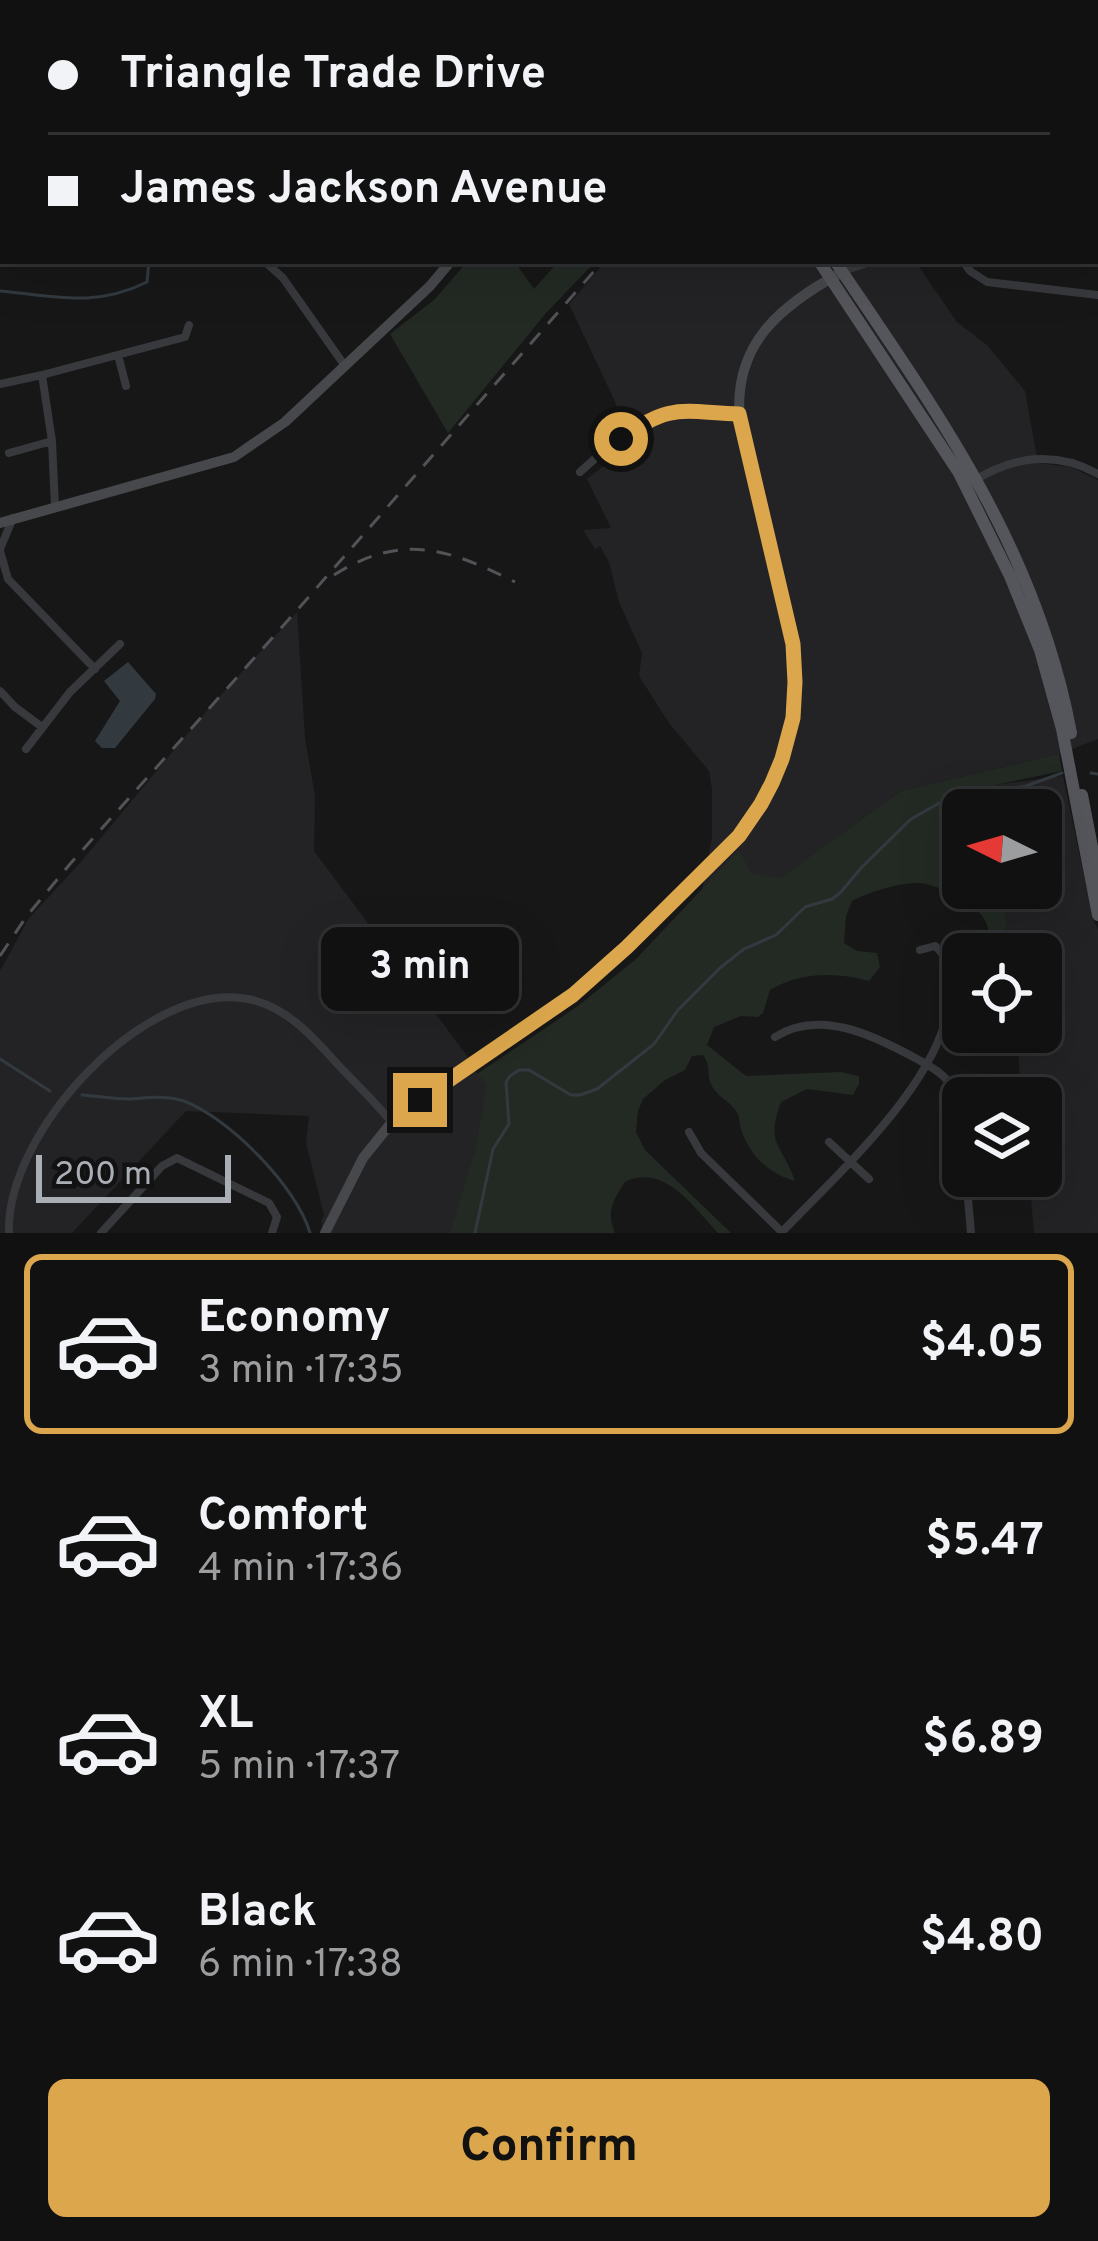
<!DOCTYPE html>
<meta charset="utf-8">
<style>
:root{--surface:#111112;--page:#1a1a1b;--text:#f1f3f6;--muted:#9c9d9f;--line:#303132;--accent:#dba64c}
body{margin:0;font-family:Overpass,sans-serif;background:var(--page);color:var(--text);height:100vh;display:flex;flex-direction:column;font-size:45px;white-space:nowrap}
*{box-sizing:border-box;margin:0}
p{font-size:39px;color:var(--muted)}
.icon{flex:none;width:66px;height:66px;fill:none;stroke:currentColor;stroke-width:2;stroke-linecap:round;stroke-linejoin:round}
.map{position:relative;height:1233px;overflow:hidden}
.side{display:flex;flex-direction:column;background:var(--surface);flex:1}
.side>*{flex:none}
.banner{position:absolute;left:0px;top:0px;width:1098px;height:264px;box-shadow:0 12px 48px #0002,0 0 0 3px var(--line);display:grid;align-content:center;height:264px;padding:0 48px;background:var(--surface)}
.needle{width:78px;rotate:275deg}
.buttons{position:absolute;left:942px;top:789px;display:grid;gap:24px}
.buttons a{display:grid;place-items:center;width:120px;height:120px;border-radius:18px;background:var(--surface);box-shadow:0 12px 48px #0002,0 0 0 3px var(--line);font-size:60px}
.scale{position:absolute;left:36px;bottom:30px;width:195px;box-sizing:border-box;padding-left:12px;border:6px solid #aaafb6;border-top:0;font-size:33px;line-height:42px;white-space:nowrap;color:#aaafb6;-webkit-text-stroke:9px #121213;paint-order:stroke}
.end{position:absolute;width:54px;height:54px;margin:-27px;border:15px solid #dba64c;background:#111;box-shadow:0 0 0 6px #111}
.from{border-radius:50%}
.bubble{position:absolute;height:84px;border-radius:18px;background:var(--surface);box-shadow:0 12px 48px #0002,0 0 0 3px var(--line);font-size:39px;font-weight:700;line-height:84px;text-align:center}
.banner b{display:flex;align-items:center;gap:42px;height:114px;font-size:45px}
.banner b+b{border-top:3px solid var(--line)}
.banner i{width:30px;height:30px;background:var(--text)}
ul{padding:21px 0 0;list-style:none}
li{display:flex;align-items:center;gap:36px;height:180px;margin:0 24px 18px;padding:0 24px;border:6px solid transparent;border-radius:18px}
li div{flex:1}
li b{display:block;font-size:45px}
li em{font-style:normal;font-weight:700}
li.selected{border-color:var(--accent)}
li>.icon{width:108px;height:108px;stroke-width:1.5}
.cta{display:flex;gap:24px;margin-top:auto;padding:24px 48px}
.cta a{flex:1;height:138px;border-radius:18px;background:var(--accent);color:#111;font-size:48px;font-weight:700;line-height:138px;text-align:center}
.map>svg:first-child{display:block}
.built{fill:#232325}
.green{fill:#232a24}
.water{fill:#323a40}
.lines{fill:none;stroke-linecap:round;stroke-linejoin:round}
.stream{stroke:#323a40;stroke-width:3}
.street{stroke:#38393d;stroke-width:8}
.secondary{stroke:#46484c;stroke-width:10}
.primary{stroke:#55565b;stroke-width:12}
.rail{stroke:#515357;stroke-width:3;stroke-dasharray:15 12;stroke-linecap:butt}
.route{stroke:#dba64c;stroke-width:15}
</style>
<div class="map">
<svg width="1098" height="1233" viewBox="0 0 1098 1233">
<rect width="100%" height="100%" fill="#171718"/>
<path class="built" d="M 606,261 L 915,261 L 957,322 L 987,345 L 1025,391 L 1038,463 L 1071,467 L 1098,480 L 1098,739 L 1059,754 L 901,791 L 718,923 L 701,896 L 712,837 L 712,789 L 709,771 L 669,723 L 639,676 L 642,653 L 619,602 L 609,562 L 600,546 L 595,549 L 583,530 L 611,528 L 587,479 L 634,442 L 569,304 Z
M 297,612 L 305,738 L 315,796 L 314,851 L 468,1057 L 465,1061 L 497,1094 L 468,1233 L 324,1233 L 321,1221 L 324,1215 L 306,1143 L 309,1116 L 186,1111 L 72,1233 L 0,1233 L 0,971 L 29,918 L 80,863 L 208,709 Z
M 1063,776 L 1093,919 L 1098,929 L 1098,1233 L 1034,1233 L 1029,1176 L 1041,1176 L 1041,1098 L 1022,1098 L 1016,1032 L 1041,1032 L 1041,954 L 1009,954 L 1003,888 L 1041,888 L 1041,810 L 996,810 L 994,785 Z"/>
<path class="green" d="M 468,261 L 514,261 L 534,289 L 559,261 L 596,261 L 546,313 L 448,433 L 390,334 L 434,300 Z
M 1059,754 L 1062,771 L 995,785 L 996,810 L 963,810 L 963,888 L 1003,888 L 1009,954 L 993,954 C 990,942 990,927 983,917 C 973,902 935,883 917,883 C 898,883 869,892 852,901 L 846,916 L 844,943 L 857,951 L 877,953 L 880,967 L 869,981 C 836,972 800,972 770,990 L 763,1013 L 758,1017 L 741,1016 L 714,1027 L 707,1045 L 746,1076 L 841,1072 L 859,1076 L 859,1084 L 853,1095 L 807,1089 L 781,1102 C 765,1146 782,1143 795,1181 C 769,1174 749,1155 741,1129 C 739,1123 740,1116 736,1111 C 729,1100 715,1096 710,1082 C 707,1071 711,1066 703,1055 L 692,1056 L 685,1070 L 665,1080 L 643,1099 L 638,1111 L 636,1132 L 645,1150 L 731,1233 L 718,1233 C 693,1207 665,1163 625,1182 C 613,1200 606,1212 615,1233 L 450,1233 L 476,1147 L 487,1084 L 477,1074 L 578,1006 L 635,960 L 739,850 L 751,873 L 780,878 L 901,791 Z"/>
<path class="water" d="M 128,662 L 156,694 L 155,699 L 115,748 L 102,748 L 95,741 L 120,701 L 104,681 Z"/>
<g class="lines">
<path class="stream" d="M 261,3 L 262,0
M 1095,158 L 1098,161
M 0,291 C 54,296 95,308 147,282 L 149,261
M 1091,773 L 1098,774
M 0,1059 L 50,1091
M 82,1095 C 97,1096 114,1099 129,1099 C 146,1098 167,1095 184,1101 C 229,1118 297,1187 310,1233
M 475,1233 L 493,1149 L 509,1124 L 506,1082 L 510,1076 L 519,1070 L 529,1070 L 571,1095 L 580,1095 L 597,1089 L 654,1044 L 678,1010 L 720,968 L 744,949 L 776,935 L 805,907 L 832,899 L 840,893 L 862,867 L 911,819 L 943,801 L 969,794 L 1026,786 L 1062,773"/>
<path class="street" d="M 384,0 L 390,2
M 978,0 L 978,3
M 14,3 L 17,0
M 284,3 L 284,0
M 599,3 L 599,0
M 1046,3 L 1049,0
M 0,21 L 3,18
M 1095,86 L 1098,88
M 0,244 L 3,244
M 264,261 L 283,278 L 345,366
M 963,261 L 970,271 L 987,282 L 1098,295
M 843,271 L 873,261
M 118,355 L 126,386
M 42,375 L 52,441 L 55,507
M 0,384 L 42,375 L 185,337 L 189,325
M 9,453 L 52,441
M 580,472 C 607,448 642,414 679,410 C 699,409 719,413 739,414
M 972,482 C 1012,456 1056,450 1098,474
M 0,549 L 13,518
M 0,551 L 8,579 L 95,669
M 0,691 L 15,707 L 42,727
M 26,749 L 70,692 L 120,644
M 775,1037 C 820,1008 875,1036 917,1059 C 931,1067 945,1074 953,1088 C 963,1104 961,1126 963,1144
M 689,1132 L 701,1153 L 782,1232
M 829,1142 L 869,1179
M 966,1176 L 971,1233
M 9,1233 C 5,1134 144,980 248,999 C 289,1007 315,1040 342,1069 C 359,1086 376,1104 392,1122
M 101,1233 L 162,1166 L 177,1158 L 269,1203 L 277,1217 L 272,1233
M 781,1233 C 837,1174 952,1073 950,988 C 950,971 948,957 935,946 L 920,950"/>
<path class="secondary" d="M 477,3 L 477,0
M 491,3 L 491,0
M 0,523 L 234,457 L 285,422 L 430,286 L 451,261
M 325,1233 L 363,1158 L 392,1122 L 573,995 L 627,947 L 739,836 L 767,794 L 787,745 L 795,699 L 793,646 L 740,422 C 732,344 780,306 842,272"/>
<path class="primary" d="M 661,0 L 663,3
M 672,0 L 674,3
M 819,261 L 959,473 L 1010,576 L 1040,650 L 1062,729 L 1098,915
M 835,261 C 938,414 1036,547 1071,733
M 1082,795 L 1098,878"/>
<path class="rail" d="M 831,3 L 834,0
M 334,575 C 402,532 449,549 515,582
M 0,956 L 26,917 L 70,864 L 299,608 L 603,261"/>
</g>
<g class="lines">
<path class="route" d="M 420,1100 L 573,995 L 627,947 L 739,836 L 761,804 L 772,783 L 782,759 L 793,718 L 795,682 L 793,644 L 739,414 C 683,412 670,402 621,439"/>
</g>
</svg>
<div class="buttons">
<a><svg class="needle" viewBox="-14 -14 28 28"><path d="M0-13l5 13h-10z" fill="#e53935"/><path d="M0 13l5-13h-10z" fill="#9c9d9f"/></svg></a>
<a><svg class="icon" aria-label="locate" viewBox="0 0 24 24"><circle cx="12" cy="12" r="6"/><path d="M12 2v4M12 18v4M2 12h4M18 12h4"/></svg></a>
<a><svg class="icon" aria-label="layers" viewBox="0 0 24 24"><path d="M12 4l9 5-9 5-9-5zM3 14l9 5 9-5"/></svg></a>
</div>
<div class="scale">200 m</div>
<i class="end from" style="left:621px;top:439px"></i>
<i class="end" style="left:420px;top:1100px"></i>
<div class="bubble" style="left:321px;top:927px;width:198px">3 min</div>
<div class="banner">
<b><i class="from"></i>Triangle Trade Drive</b>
<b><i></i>James Jackson Avenue</b>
</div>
</div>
<section class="side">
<ul>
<li class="selected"><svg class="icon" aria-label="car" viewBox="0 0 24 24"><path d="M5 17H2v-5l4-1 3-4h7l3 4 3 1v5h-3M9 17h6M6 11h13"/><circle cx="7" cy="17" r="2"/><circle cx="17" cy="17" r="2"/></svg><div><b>Economy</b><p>3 min · 17:35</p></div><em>$4.05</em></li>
<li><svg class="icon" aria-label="car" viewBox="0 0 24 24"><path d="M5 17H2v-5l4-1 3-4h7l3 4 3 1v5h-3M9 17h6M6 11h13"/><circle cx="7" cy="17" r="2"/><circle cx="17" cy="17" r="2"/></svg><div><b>Comfort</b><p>4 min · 17:36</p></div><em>$5.47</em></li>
<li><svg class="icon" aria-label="car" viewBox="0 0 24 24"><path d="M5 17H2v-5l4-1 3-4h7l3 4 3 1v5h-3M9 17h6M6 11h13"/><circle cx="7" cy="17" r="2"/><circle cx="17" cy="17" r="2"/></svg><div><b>XL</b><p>5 min · 17:37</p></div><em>$6.89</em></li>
<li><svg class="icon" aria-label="car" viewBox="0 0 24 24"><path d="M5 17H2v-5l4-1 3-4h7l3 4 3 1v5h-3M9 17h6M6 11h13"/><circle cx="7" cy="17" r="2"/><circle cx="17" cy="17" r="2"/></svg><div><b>Black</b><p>6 min · 17:38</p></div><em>$4.80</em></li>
</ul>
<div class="cta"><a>Confirm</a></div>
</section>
